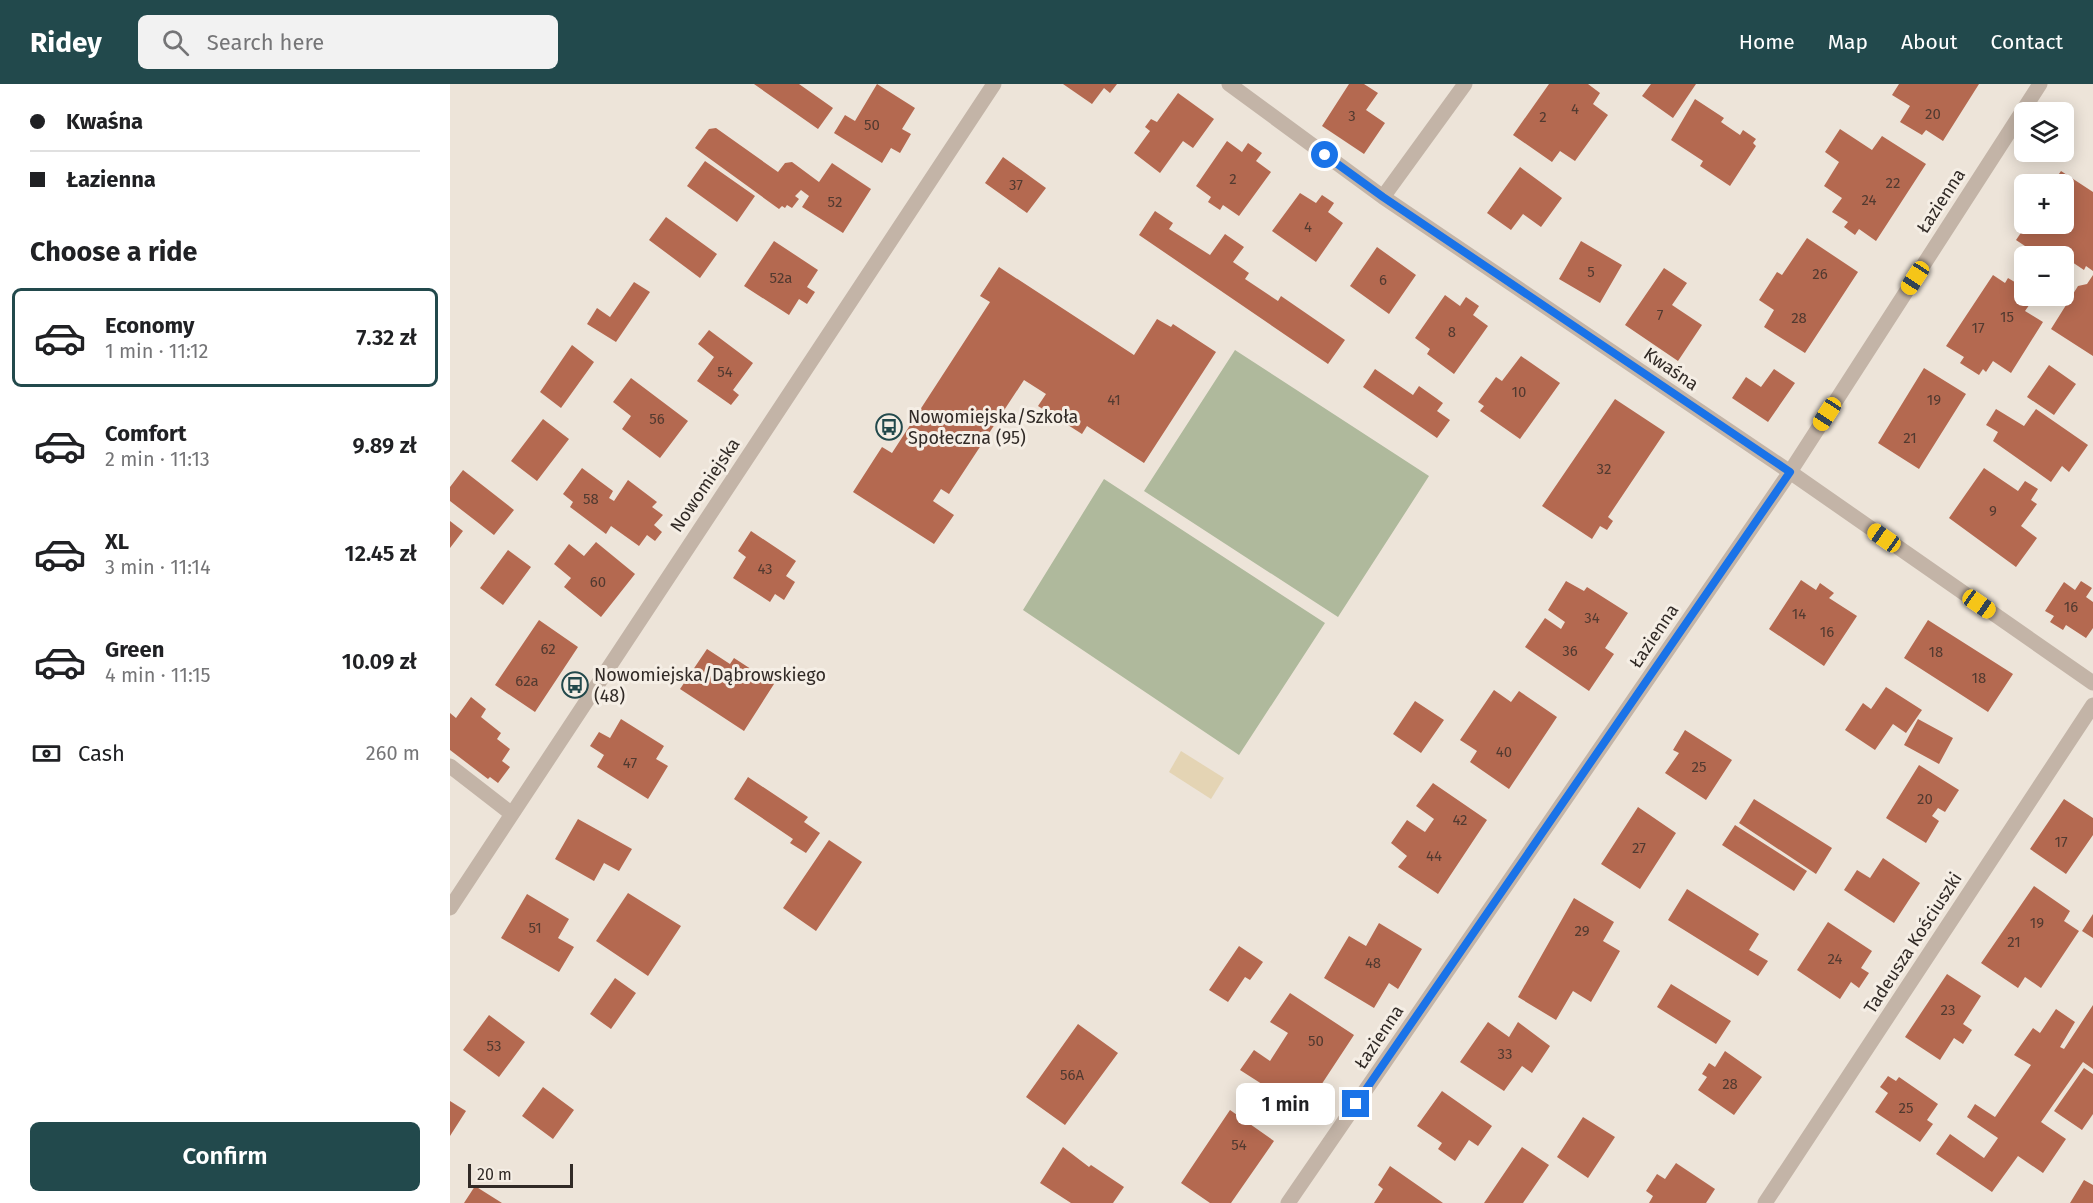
<!DOCTYPE html>
<meta charset="utf-8">
<style>
:root{--surface:#fff;--page:#f2f2f2;--text:#202124;--muted:#757577;--line:#e0e0e0;--accent:#22494c}
body{margin:0;font-family:"Fira Sans",sans-serif;background:var(--page);color:var(--text);height:100vh;display:flex;flex-direction:column;font-size:22px;white-space:nowrap}
*{box-sizing:border-box;margin:0}
p{font-size:20px;color:var(--muted)}
.icon{flex:none;width:33px;height:33px;fill:none;stroke:currentColor;stroke-width:2;stroke-linecap:round;stroke-linejoin:round}
.map{position:relative;flex:1;overflow:hidden}
.panel{display:flex;flex-direction:column;background:var(--surface);width:450px}
.panel>*{flex:none}
.banner{display:grid;align-content:center;height:132px;padding:0 30px;background:var(--surface)}
.buttons{position:absolute;left:1564px;top:18px;display:grid;gap:12px}
.buttons a{display:grid;place-items:center;width:60px;height:60px;border-radius:9px;background:var(--surface);box-shadow:0 3px 15px #0003;font-size:30px}
.scale{position:absolute;left:18px;bottom:15px;width:105px;box-sizing:border-box;padding-left:6px;border:3px solid #312a26;border-top:0;font-size:16px;line-height:21px;white-space:nowrap;color:#312a26;-webkit-text-stroke:4px #f5eee5;paint-order:stroke}
.end{position:absolute;width:27px;height:27px;margin:-14px;border:8px solid #1a73e8;background:#fff;box-shadow:0 0 0 3px #fff}
.from{border-radius:50%}
.bubble{position:absolute;height:42px;border-radius:9px;background:var(--surface);box-shadow:0 3px 15px #0003;font-size:20px;font-weight:600;line-height:42px;text-align:center}
.car{position:absolute;width:18px;height:36px;margin:-18px -9px;border-radius:8px;box-shadow:0 0 4px 2px #0007;background:linear-gradient(#f5c518 24%,#345 0 40%,#f5c518 0 76%,#345 0 86%,#f5c518 0)}
.banner b{display:flex;align-items:center;gap:21px;height:57px;font-size:22px}
.banner b+b{border-top:2px solid var(--line)}
.banner i{width:15px;height:15px;background:var(--text)}
ul{padding:0;list-style:none}
li{display:flex;align-items:center;gap:18px;height:99px;margin:0 12px 9px;padding:0 18px;border:3px solid transparent;border-radius:9px}
li div{flex:1}
li b{display:block;font-size:22px}
li em{font-style:normal;font-weight:600}
li.on{border-color:var(--accent)}
li>.icon{width:54px;height:54px;stroke-width:1.5}
h2{padding:0 30px;font-size:27px;line-height:72px}
.pay{display:flex;align-items:center;gap:15px;height:66px;padding:0 30px;font-size:22px}
.pay p{margin-inline-start:auto}
.button{display:flex;gap:12px;margin-top:auto;padding:12px 30px}
.button a{flex:1;height:69px;border-radius:9px;background:var(--accent);color:#fff;font-size:24px;font-weight:600;line-height:69px;text-align:center}
header{display:flex;align-items:center;gap:36px;box-sizing:border-box;height:84px;padding:0 30px;background:var(--accent);color:#fff}
header strong{font-size:28px}
nav{display:flex;gap:33px;margin-inline-start:auto;font-size:21px}
.search{width:420px;height:54px;background:var(--page);display:flex;align-items:center;gap:15px;box-sizing:border-box;padding:0 21px;border-radius:9px;color:var(--muted);font-size:22px}
main{display:flex;flex:1;min-height:0}
.map>svg:first-child{display:block}
.green{fill:#afb99c}
.sand{fill:#e4d4b4}
.building{fill:#b46950}
.lines{fill:none;stroke-linecap:round;stroke-linejoin:round}
.minor{stroke:#c3b4a7;stroke-width:15}
.route{stroke:#1a73e8;stroke-width:8}
.labels{text-anchor:middle;dominant-baseline:central;stroke-width:6;stroke-linejoin:round;paint-order:stroke}
.number-label{font-size:15px;fill:#523a30}
.street-label{font-size:18px;fill:#312a26;stroke:#f5eee5}
.poi-label{font-size:18px;fill:#312a26;stroke:#f5eee5;text-anchor:start}
</style>
<header>
<strong>Ridey</strong>
<div class="search"><svg class="icon" aria-label="search" viewBox="0 0 24 24"><circle cx="10" cy="10" r="6"/><path d="M15 15l6 6"/></svg>Search here</div>
<nav><a>Home</a><a>Map</a><a>About</a><a>Contact</a></nav>
</header>
<main>
<section class="panel">
<div class="banner">
<b><i class="from"></i>Kwaśna</b>
<b><i></i>Łazienna</b>
</div>
<h2>Choose a ride</h2>
<ul>
<li class="on"><svg class="icon" aria-label="car" viewBox="0 0 24 24"><path d="M5 17H2v-5l4-1 3-4h7l3 4 3 1v5h-3M9 17h6M6 11h13"/><circle cx="7" cy="17" r="2"/><circle cx="17" cy="17" r="2"/></svg><div><b>Economy</b><p>1 min · 11:12</p></div><em>7.32 zł</em></li>
<li><svg class="icon" aria-label="car" viewBox="0 0 24 24"><path d="M5 17H2v-5l4-1 3-4h7l3 4 3 1v5h-3M9 17h6M6 11h13"/><circle cx="7" cy="17" r="2"/><circle cx="17" cy="17" r="2"/></svg><div><b>Comfort</b><p>2 min · 11:13</p></div><em>9.89 zł</em></li>
<li><svg class="icon" aria-label="car" viewBox="0 0 24 24"><path d="M5 17H2v-5l4-1 3-4h7l3 4 3 1v5h-3M9 17h6M6 11h13"/><circle cx="7" cy="17" r="2"/><circle cx="17" cy="17" r="2"/></svg><div><b>XL</b><p>3 min · 11:14</p></div><em>12.45 zł</em></li>
<li><svg class="icon" aria-label="car" viewBox="0 0 24 24"><path d="M5 17H2v-5l4-1 3-4h7l3 4 3 1v5h-3M9 17h6M6 11h13"/><circle cx="7" cy="17" r="2"/><circle cx="17" cy="17" r="2"/></svg><div><b>Green</b><p>4 min · 11:15</p></div><em>10.09 zł</em></li>
</ul>
<div class="pay"><svg class="icon" aria-label="cash" viewBox="0 0 24 24"><path d="M3 7h18v10H3z"/><circle cx="12" cy="12" r="2"/></svg>Cash<p>260 m</p></div>
<div class="button"><a>Confirm</a></div>
</section>
<div class="map">
<svg width="1643" height="1119" viewBox="0 0 1643 1119">
<rect width="100%" height="100%" fill="#ede4d9"/>
<path class="green" d="M 785,266 L 979,392 L 888,533 L 694,407 Z
M 654,395 L 875,539 L 789,671 L 573,526 Z"/>
<path class="sand" d="M 731,667 L 774,694 L 761,715 L 719,688 Z"/>
<path class="building" d="M 304,0 L 349,0 L 383,24 L 368,45 Z
M 427,0 L 465,24 L 452,45 L 461,50 L 450,69 L 441,64 L 432,79 L 384,49 L 395,31 L 405,37 Z
M 613,0 L 667,0 L 660,9 L 654,4 L 642,20 Z
M 899,0 L 914,0 L 928,9 L 916,26 L 935,39 L 914,70 L 872,42 Z
M 1099,0 L 1138,0 L 1150,9 L 1143,20 L 1158,31 L 1125,77 L 1110,67 L 1102,78 L 1063,51 Z
M 1201,0 L 1246,0 L 1223,34 L 1192,12 Z
M 1449,0 L 1529,0 L 1493,57 L 1476,46 L 1472,51 L 1450,38 L 1460,22 L 1442,11 Z
M 728,9 L 764,35 L 743,64 L 733,57 L 710,89 L 684,69 L 700,47 L 695,43 L 701,35 L 707,38 Z
M 1245,15 L 1274,34 L 1271,38 L 1290,51 L 1293,46 L 1306,55 L 1303,59 L 1306,62 L 1280,102 L 1250,82 L 1253,77 L 1221,56 Z
M 266,44 L 328,88 L 335,79 L 342,78 L 369,98 L 382,79 L 421,105 L 393,149 L 352,123 L 359,112 L 351,106 L 345,112 L 349,115 L 342,124 L 337,121 L 335,124 L 332,122 L 329,125 L 245,64 L 259,45 Z
M 1390,45 L 1422,66 L 1432,52 L 1476,80 L 1426,157 L 1409,145 L 1405,151 L 1394,143 L 1398,138 L 1382,128 L 1392,114 L 1374,102 L 1389,78 L 1375,68 Z
M 777,57 L 792,68 L 798,59 L 812,69 L 806,77 L 821,88 L 789,132 L 773,121 L 770,126 L 758,118 L 761,113 L 746,102 Z
M 553,73 L 596,104 L 577,129 L 535,99 Z
M 255,77 L 305,112 L 287,138 L 237,102 Z
M 1070,83 L 1112,114 L 1091,143 L 1073,130 L 1061,146 L 1037,129 Z
M 1611,87 L 1643,108 L 1643,187 L 1636,182 L 1634,186 L 1616,174 L 1614,177 L 1614,172 L 1585,172 L 1587,170 L 1566,156 L 1577,140 L 1614,140 L 1614,100 L 1602,100 Z
M 850,109 L 866,119 L 872,111 L 884,119 L 878,128 L 893,139 L 866,178 L 822,147 Z
M 705,127 L 723,139 L 719,145 L 760,171 L 775,150 L 794,163 L 783,178 L 799,189 L 795,195 L 828,217 L 831,212 L 895,256 L 878,280 L 689,151 Z
M 216,133 L 267,170 L 250,194 L 199,156 Z
M 1357,154 L 1408,188 L 1355,269 L 1314,243 L 1324,226 L 1309,216 L 1327,188 L 1332,191 Z
M 324,157 L 368,186 L 357,203 L 365,208 L 357,220 L 349,215 L 339,231 L 294,202 Z
M 1131,157 L 1172,181 L 1150,219 L 1109,195 Z
M 927,163 L 966,191 L 939,230 L 900,202 Z
M 549,183 L 684,271 L 707,235 L 721,243 L 723,240 L 766,268 L 694,379 L 637,342 L 632,350 L 588,322 L 596,310 L 574,296 L 499,410 L 491,405 L 483,417 L 504,431 L 484,460 L 403,408 L 432,363 L 442,369 L 540,218 L 530,212 Z
M 1214,184 L 1237,199 L 1222,221 L 1252,241 L 1228,277 L 1175,241 Z
M 1543,191 L 1555,199 L 1558,194 L 1573,203 L 1570,209 L 1582,217 L 1575,227 L 1593,238 L 1561,289 L 1543,277 L 1536,288 L 1533,285 L 1529,291 L 1510,279 L 1514,273 L 1496,262 Z
M 1643,191 L 1643,272 L 1601,245 L 1628,202 L 1637,200 Z
M 184,198 L 200,208 L 166,258 L 137,240 L 147,224 L 160,233 Z
M 995,211 L 1010,222 L 1016,213 L 1029,222 L 1023,231 L 1038,242 L 1004,290 L 977,270 L 980,265 L 965,254 Z
M 259,246 L 303,279 L 283,306 L 289,311 L 281,321 L 247,297 L 264,273 L 248,260 Z
M 122,261 L 144,278 L 111,324 L 90,308 Z
M 1071,272 L 1110,299 L 1070,355 L 1030,327 L 1034,322 L 1028,318 L 1046,293 L 1052,297 Z
M 1599,281 L 1626,300 L 1604,331 L 1577,313 Z
M 1474,284 L 1516,310 L 1469,385 L 1428,359 Z
M 925,285 L 963,311 L 969,302 L 993,319 L 987,327 L 1000,336 L 987,354 L 913,303 Z
M 1324,285 L 1345,299 L 1318,338 L 1282,314 L 1296,293 L 1311,303 Z
M 181,294 L 238,337 L 210,374 L 172,345 L 181,332 L 163,318 Z
M 1165,315 L 1215,348 L 1158,433 L 1163,437 L 1157,446 L 1150,442 L 1142,455 L 1092,422 Z
M 1546,325 L 1574,342 L 1586,325 L 1638,361 L 1619,388 L 1612,382 L 1601,398 L 1543,357 L 1548,348 L 1536,341 Z
M 93,335 L 119,355 L 87,397 L 61,377 Z
M 132,384 L 163,407 L 159,414 L 164,417 L 178,396 L 207,418 L 202,423 L 213,431 L 204,441 L 212,448 L 205,457 L 197,451 L 189,462 L 161,442 L 156,450 L 120,423 L 123,418 L 113,410 Z
M 1534,384 L 1568,407 L 1575,397 L 1588,405 L 1581,416 L 1587,420 L 1571,442 L 1587,454 L 1566,483 L 1499,434 Z
M 13,386 L 64,426 L 44,451 L 0,417 L 0,403 Z
M 0,437 L 13,447 L 0,464 Z
M 301,447 L 346,477 L 336,492 L 345,498 L 334,516 L 325,510 L 320,518 L 283,494 L 296,473 L 288,467 Z
M 146,458 L 185,490 L 151,533 L 114,503 L 121,494 L 104,480 L 119,460 L 134,472 Z
M 58,466 L 81,483 L 53,521 L 30,504 Z
M 1351,496 L 1366,506 L 1370,499 L 1384,509 L 1379,514 L 1407,532 L 1374,582 L 1319,545 Z
M 1116,497 L 1134,507 L 1137,503 L 1178,529 L 1155,564 L 1164,570 L 1139,607 L 1075,563 L 1095,534 L 1111,545 L 1115,538 L 1098,526 Z
M 1631,497 L 1642,504 L 1636,513 L 1643,518 L 1643,544 L 1636,554 L 1616,541 L 1613,546 L 1600,538 L 1604,532 L 1595,527 L 1614,498 L 1625,506 Z
M 89,536 L 128,563 L 85,628 L 45,601 Z
M 1478,536 L 1563,590 L 1538,628 L 1454,574 Z
M 257,565 L 280,580 L 284,574 L 324,600 L 294,647 L 230,605 Z
M 1436,603 L 1472,626 L 1456,649 L 1443,640 L 1425,666 L 1395,646 L 1413,619 L 1421,625 Z
M 1044,606 L 1061,618 L 1069,607 L 1107,633 L 1059,705 L 1020,678 L 1027,667 L 1010,656 Z
M 21,613 L 36,625 L 31,633 L 51,649 L 47,655 L 60,665 L 52,677 L 60,683 L 48,699 L 40,693 L 38,695 L 0,666 L 0,629 L 6,634 Z
M 965,617 L 994,636 L 971,669 L 943,650 Z
M 171,635 L 214,662 L 206,675 L 218,682 L 198,715 L 147,683 L 154,671 L 140,662 L 149,648 L 160,654 Z
M 1468,635 L 1503,654 L 1489,680 L 1454,661 Z
M 1235,646 L 1282,676 L 1256,716 L 1215,689 L 1229,669 L 1223,666 Z
M 1469,681 L 1509,706 L 1495,728 L 1488,724 L 1482,732 L 1489,737 L 1476,759 L 1436,734 Z
M 298,693 L 358,733 L 354,738 L 370,749 L 356,769 L 340,759 L 343,755 L 284,715 Z
M 983,699 L 1037,736 L 988,810 L 948,783 L 957,772 L 941,759 L 957,736 L 975,748 L 984,735 L 966,722 Z
M 1304,715 L 1382,764 L 1366,790 L 1289,739 Z
M 1614,715 L 1643,734 L 1643,751 L 1616,790 L 1580,765 Z
M 1188,723 L 1226,749 L 1190,805 L 1151,780 Z
M 128,735 L 182,765 L 169,787 L 154,779 L 144,797 L 105,775 Z
M 1285,741 L 1357,787 L 1344,807 L 1272,761 Z
M 379,756 L 412,778 L 366,847 L 333,824 Z
M 1433,774 L 1470,799 L 1444,839 L 1394,806 L 1407,786 L 1420,794 Z
M 1584,802 L 1620,827 L 1614,837 L 1629,847 L 1591,904 L 1575,893 L 1568,904 L 1531,879 Z
M 1237,805 L 1309,850 L 1299,866 L 1318,877 L 1308,892 L 1218,836 Z
M 178,809 L 231,842 L 198,892 L 146,857 Z
M 77,810 L 119,835 L 108,854 L 124,863 L 109,888 L 51,854 Z
M 1124,814 L 1164,838 L 1153,857 L 1170,867 L 1141,918 L 1123,907 L 1106,936 L 1068,913 Z
M 1643,830 L 1643,854 L 1632,847 Z
M 1378,838 L 1422,867 L 1411,884 L 1419,889 L 1409,904 L 1401,898 L 1390,915 L 1347,886 Z
M 929,839 L 972,865 L 948,905 L 939,899 L 924,924 L 874,894 L 899,852 L 916,862 Z
M 789,862 L 813,878 L 800,896 L 795,893 L 778,918 L 759,906 Z
M 1497,890 L 1531,912 L 1513,940 L 1522,946 L 1513,960 L 1504,954 L 1490,976 L 1455,953 Z
M 165,894 L 186,909 L 161,945 L 140,930 Z
M 1221,900 L 1281,937 L 1266,960 L 1207,923 Z
M 840,909 L 904,951 L 854,1027 L 790,986 L 804,966 L 820,977 L 838,949 L 820,938 Z
M 1643,921 L 1643,985 L 1633,978 L 1591,1038 L 1616,1055 L 1593,1089 L 1568,1072 L 1542,1108 L 1486,1070 L 1500,1050 L 1534,1074 L 1548,1054 L 1517,1033 L 1525,1020 L 1545,1033 L 1581,981 L 1564,971 L 1583,944 L 1590,949 L 1606,925 L 1625,938 L 1610,963 L 1614,965 Z
M 39,931 L 75,958 L 49,993 L 13,966 Z
M 1038,938 L 1059,953 L 1068,938 L 1100,962 L 1082,989 L 1072,982 L 1054,1007 L 1010,978 Z
M 628,940 L 668,969 L 615,1041 L 576,1013 Z
M 1275,967 L 1312,993 L 1284,1031 L 1248,1006 L 1257,993 L 1252,990 L 1259,979 L 1265,983 Z
M 1634,984 L 1643,990 L 1643,1030 L 1632,1046 L 1604,1027 Z
M 1438,992 L 1446,997 L 1449,993 L 1488,1020 L 1477,1036 L 1483,1040 L 1470,1058 L 1425,1028 L 1438,1009 L 1430,1003 Z
M 93,1003 L 124,1026 L 103,1055 L 72,1032 Z
M 992,1007 L 1042,1042 L 1028,1062 L 1019,1056 L 1005,1077 L 988,1065 L 992,1059 L 967,1042 Z
M 0,1017 L 16,1027 L 0,1052 Z
M 780,1026 L 824,1057 L 781,1119 L 760,1119 L 731,1099 Z
M 1133,1033 L 1165,1053 L 1138,1094 L 1107,1073 Z
M 613,1063 L 639,1083 L 641,1081 L 674,1103 L 663,1119 L 621,1119 L 590,1099 Z
M 1072,1063 L 1099,1081 L 1073,1119 L 1034,1119 Z
M 1226,1079 L 1265,1105 L 1256,1119 L 1199,1119 L 1203,1112 L 1196,1107 L 1207,1090 L 1215,1095 Z
M 940,1082 L 993,1119 L 924,1119 L 933,1105 L 928,1101 Z
M 1634,1096 L 1643,1101 L 1643,1119 L 1620,1119 Z
M 25,1102 L 52,1119 L 14,1119 Z"/>
<g class="lines">
<path class="minor" d="M 779,0 L 933,113 L 1340,388 L 1643,599
M 933,113 L 1015,0
M 0,682 L 62,730
M 0,824 L 544,0
M 838,1119 L 1340,388 L 1590,0
M 1315,1119 L 1643,621"/>
</g>
<g class="lines">
<path class="route" d="M 875,71 L 933,113 L 1340,388 L 906,1020"/>
</g>
<defs>
<g id="bus-ring" transform="scale(1.35)"><circle r="9.5" fill="#f5eee5" stroke="#22494c" stroke-width="1.5"/><path d="M-5-6H5V4H4V6H2V4H-2V6H-4V4H-5ZM-3.5-4V0h7V-4ZM-3.5 1.2v1.5H-2V1.2ZM2 1.2v1.5H3.5V1.2Z" fill="#22494c"/></g>
</defs>
<g fill-rule="evenodd">
<use href="#bus-ring" x="439" y="343"/>
<use href="#bus-ring" x="125" y="601"/>
</g>
<g class="labels">
<g class="number-label">
<text x="1125" y="25">4</text>
<text x="1483" y="30">20</text>
<text x="902" y="32">3</text>
<text x="1093" y="33">2</text>
<text x="422" y="41">50</text>
<text x="783" y="95">2</text>
<text x="1443" y="99">22</text>
<text x="566" y="101">37</text>
<text x="1419" y="116">24</text>
<text x="385" y="118">52</text>
<text x="858" y="143">4</text>
<text x="1141" y="188">5</text>
<text x="1370" y="190">26</text>
<text x="331" y="194">52a</text>
<text x="933" y="196">6</text>
<text x="1210" y="231">7</text>
<text x="1557" y="233">15</text>
<text x="1349" y="234">28</text>
<text x="1528" y="244">17</text>
<text x="1002" y="248">8</text>
<text x="275" y="288">54</text>
<text x="1069" y="308">10</text>
<text x="664" y="316">41</text>
<text x="1484" y="316">19</text>
<text x="207" y="335">56</text>
<text x="1460" y="354">21</text>
<text x="1154" y="385">32</text>
<text x="141" y="415">58</text>
<text x="1543" y="427">9</text>
<text x="315" y="485">43</text>
<text x="148" y="498">60</text>
<text x="1621" y="523">16</text>
<text x="1349" y="530">14</text>
<text x="1142" y="534">34</text>
<text x="1377" y="548">16</text>
<text x="98" y="565">62</text>
<text x="1120" y="567">36</text>
<text x="1486" y="568">18</text>
<text x="1529" y="594">18</text>
<text x="77" y="597">62a</text>
<text x="1054" y="668">40</text>
<text x="180" y="679">47</text>
<text x="1249" y="683">25</text>
<text x="1475" y="715">20</text>
<text x="1010" y="736">42</text>
<text x="1611" y="758">17</text>
<text x="1189" y="764">27</text>
<text x="984" y="772">44</text>
<text x="1587" y="839">19</text>
<text x="85" y="844">51</text>
<text x="1132" y="847">29</text>
<text x="1564" y="858">21</text>
<text x="1385" y="875">24</text>
<text x="923" y="879">48</text>
<text x="1498" y="926">23</text>
<text x="866" y="957">50</text>
<text x="44" y="962">53</text>
<text x="1055" y="970">33</text>
<text x="622" y="991">56A</text>
<text x="1280" y="1000">28</text>
<text x="1456" y="1024">25</text>
<text x="789" y="1061">54</text>
</g>
<g class="street-label">
<text transform="translate(1491 117) rotate(-57)">Łazienna</text>
<text transform="translate(1221 285) rotate(34)">Kwaśna</text>
<text transform="translate(255 401) rotate(-56)">Nowomiejska</text>
<text transform="translate(1204 552) rotate(-56)">Łazienna</text>
<text transform="translate(1463 859) rotate(-57)">Tadeusza Kościuszki</text>
<text transform="translate(929 953) rotate(-56)">Łazienna</text>
</g>
<g class="poi-label">
<text x="458" y="333">Nowomiejska/Szkoła<tspan x="458" dy="21">Społeczna (95)</tspan></text>
<text x="144" y="591">Nowomiejska/Dąbrowskiego<tspan x="144" dy="21">(48)</tspan></text>
</g>
</g>
</svg>
<div class="buttons">
<a><svg class="icon" aria-label="layers" viewBox="0 0 24 24"><path d="M12 4l9 5-9 5-9-5zM3 14l9 5 9-5"/></svg></a>
<a>+</a>
<a>−</a>
</div>
<div class="scale">20 m</div>
<i class="end from" style="left:875px;top:71px"></i>
<i class="end" style="left:906px;top:1020px"></i>
<div class="bubble" style="left:786px;top:999px;width:99px">1 min</div>
<i class="car" style="left:1465px;top:194px;rotate:213deg"></i>
<i class="car" style="left:1377px;top:330px;rotate:213deg"></i>
<i class="car" style="left:1434px;top:454px;rotate:305deg"></i>
<i class="car" style="left:1529px;top:520px;rotate:125deg"></i>
</div>
</main>
